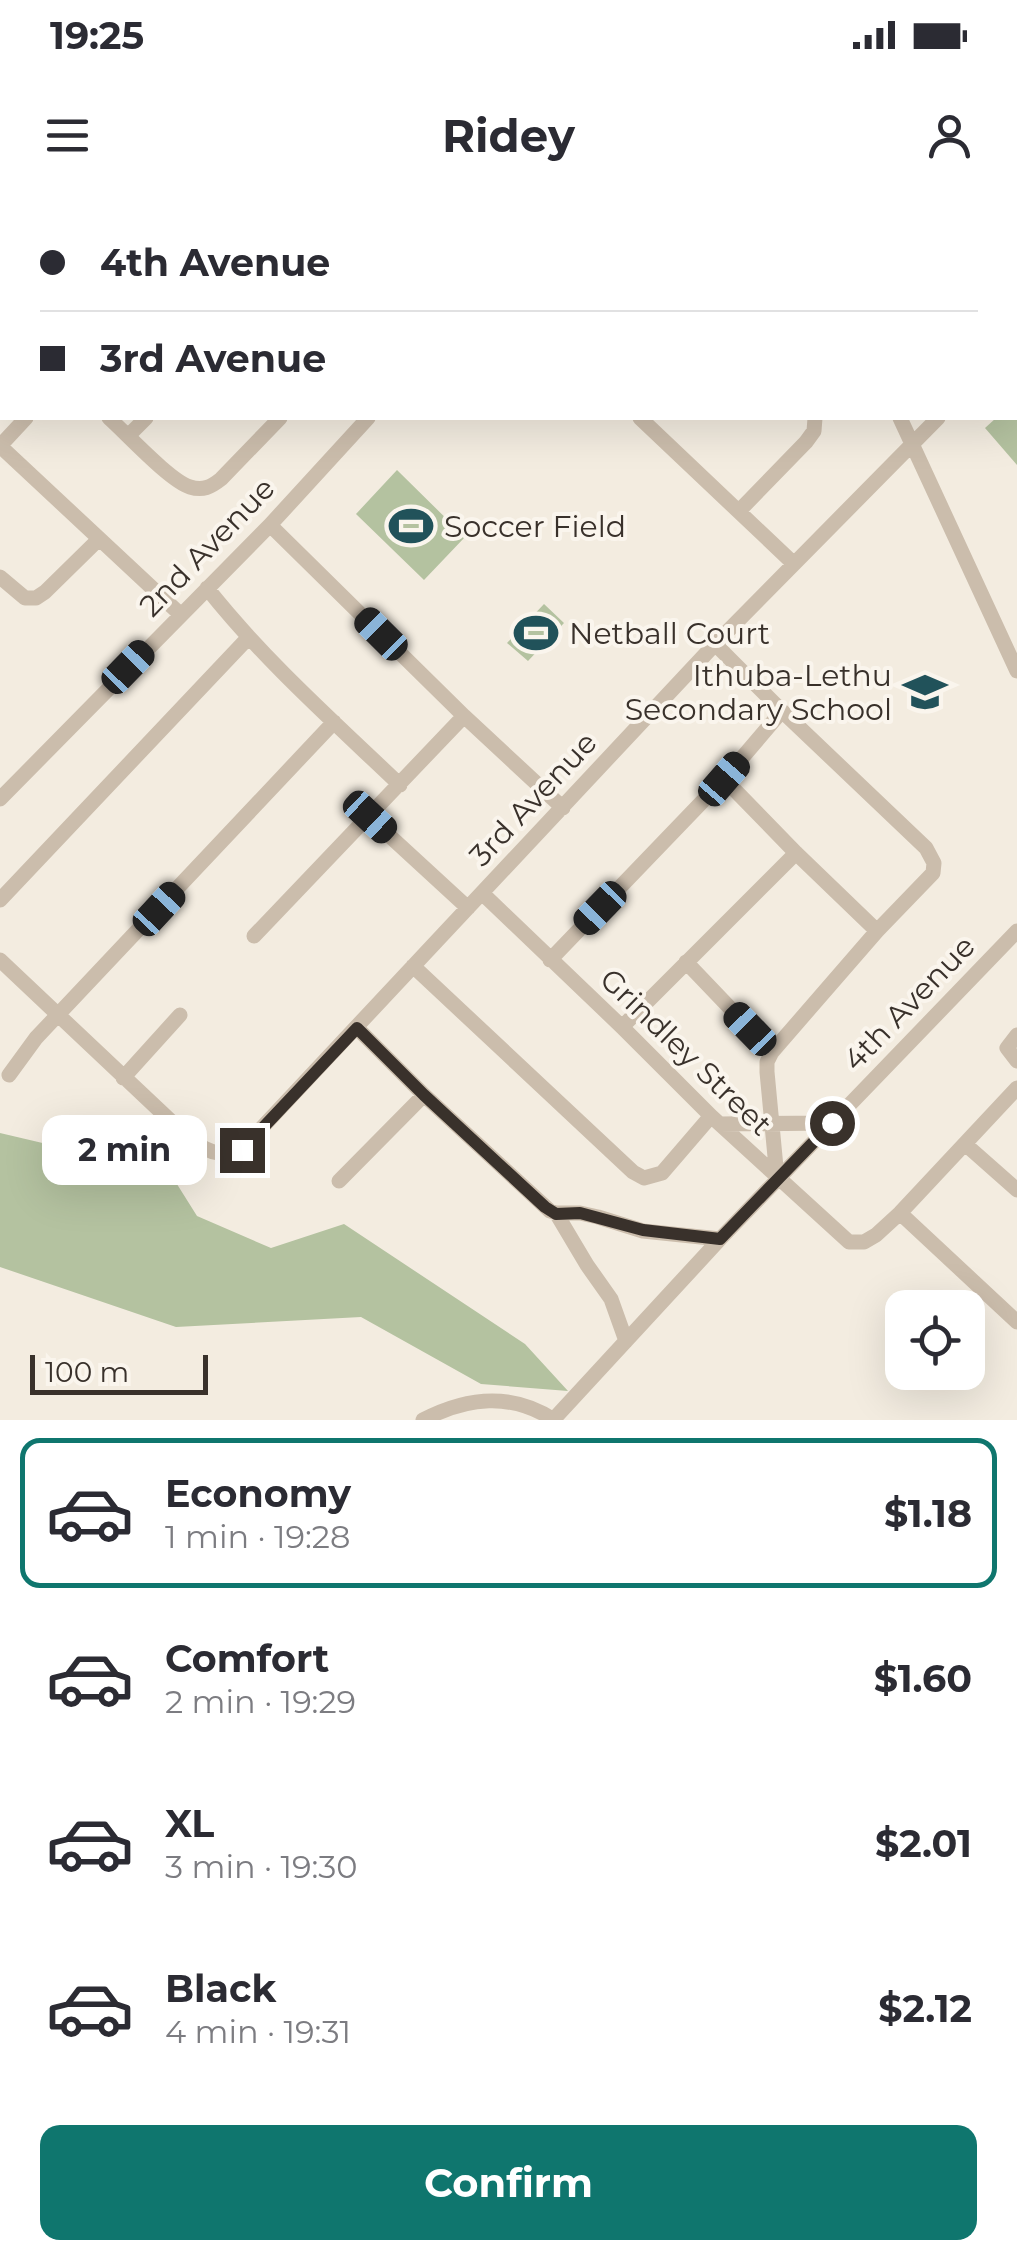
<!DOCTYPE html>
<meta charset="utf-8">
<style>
:root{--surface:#fff;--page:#f2f2f3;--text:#2b2b33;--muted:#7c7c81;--line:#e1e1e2;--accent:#0f766e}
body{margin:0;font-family:Montserrat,sans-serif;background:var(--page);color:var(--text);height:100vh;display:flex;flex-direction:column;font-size:38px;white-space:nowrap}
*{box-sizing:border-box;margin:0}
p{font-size:32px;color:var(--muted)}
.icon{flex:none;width:55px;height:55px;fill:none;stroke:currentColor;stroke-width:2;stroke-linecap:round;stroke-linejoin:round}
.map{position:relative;height:1220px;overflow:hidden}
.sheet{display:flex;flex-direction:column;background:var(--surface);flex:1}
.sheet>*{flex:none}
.guide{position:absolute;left:0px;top:0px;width:1018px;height:220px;box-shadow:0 10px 40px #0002;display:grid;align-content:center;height:220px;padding:0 40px;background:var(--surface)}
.controls{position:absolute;left:885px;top:1090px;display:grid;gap:20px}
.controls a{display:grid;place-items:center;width:100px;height:100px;border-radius:20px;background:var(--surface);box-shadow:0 10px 40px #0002;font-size:50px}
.scale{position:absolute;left:30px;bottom:25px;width:178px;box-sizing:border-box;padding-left:10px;border:5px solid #39312b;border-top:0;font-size:28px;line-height:35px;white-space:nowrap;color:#39312b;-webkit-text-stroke:8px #faf5ed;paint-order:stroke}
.end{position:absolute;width:45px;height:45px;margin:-22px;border:12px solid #39312b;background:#fff;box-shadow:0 0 0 5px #fff}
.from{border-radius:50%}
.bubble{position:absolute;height:70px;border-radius:20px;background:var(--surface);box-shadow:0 10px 40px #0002;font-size:32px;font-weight:700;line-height:70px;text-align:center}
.car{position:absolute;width:30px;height:60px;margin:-30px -15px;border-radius:12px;box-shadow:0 0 8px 2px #0007;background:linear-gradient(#222 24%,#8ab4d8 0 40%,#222 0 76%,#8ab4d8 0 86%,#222 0)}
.guide b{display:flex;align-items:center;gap:35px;height:95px;font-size:38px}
.guide b+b{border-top:2px solid var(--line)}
.guide i{width:25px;height:25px;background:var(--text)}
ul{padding:18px 0 0;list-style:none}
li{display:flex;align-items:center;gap:30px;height:150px;margin:0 20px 15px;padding:0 20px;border:5px solid transparent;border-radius:20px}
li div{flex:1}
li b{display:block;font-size:38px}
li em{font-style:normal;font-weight:700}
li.selected{border-color:var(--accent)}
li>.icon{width:90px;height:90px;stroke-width:1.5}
.cta{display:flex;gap:20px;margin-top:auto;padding:20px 40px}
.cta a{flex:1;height:115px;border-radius:20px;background:var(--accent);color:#fff;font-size:40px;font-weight:700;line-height:115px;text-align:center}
.status{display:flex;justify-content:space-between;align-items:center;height:70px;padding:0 50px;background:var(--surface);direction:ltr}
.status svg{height:28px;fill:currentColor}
header{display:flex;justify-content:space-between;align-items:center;height:130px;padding:0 40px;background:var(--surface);font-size:45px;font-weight:700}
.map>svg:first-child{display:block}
.green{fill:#b4c2a0}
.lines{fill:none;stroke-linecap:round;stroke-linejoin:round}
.minor{stroke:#cbbdac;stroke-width:15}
.route{stroke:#39312b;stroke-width:12}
.labels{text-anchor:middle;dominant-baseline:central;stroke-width:8;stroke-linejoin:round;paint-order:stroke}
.poi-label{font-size:30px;fill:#39312b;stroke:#faf5ed;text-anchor:start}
.street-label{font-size:30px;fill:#39312b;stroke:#faf5ed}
</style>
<div class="status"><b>19:25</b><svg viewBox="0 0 49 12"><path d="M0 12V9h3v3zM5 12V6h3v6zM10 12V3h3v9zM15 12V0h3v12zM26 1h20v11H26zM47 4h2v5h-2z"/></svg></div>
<header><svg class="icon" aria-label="menu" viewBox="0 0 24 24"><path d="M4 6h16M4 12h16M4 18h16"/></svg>Ridey<svg class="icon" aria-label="person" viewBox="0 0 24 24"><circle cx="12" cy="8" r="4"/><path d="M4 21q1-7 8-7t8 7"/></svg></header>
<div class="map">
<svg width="1017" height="1220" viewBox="0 0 1017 1220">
<rect width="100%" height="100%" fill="#f3ece0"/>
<path class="green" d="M 1017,195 L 1017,265 L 985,228 L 996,218 L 1015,218 L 1015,197 Z
M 397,270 L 465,337 L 424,380 L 356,314 Z
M 544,404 L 564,423 L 528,461 L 507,443 Z
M 0,933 L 170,973 L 197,1016 L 271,1048 L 344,1024 L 525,1144 L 568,1191 L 481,1184 L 361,1117 L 176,1127 L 0,1067 Z"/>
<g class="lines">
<path class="minor" d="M 715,0 L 718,2
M 813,0 L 815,2
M 99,2 L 101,0
M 227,2 L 229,0
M 352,2 L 355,0
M 480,2 L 482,0
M 570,2 L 572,0
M 879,2 L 881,0
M 1010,2 L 1012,0
M 1015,72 L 1017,74
M 0,107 L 2,104
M 1015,139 L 1017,137
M 26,218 L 0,246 L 180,414
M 109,218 C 127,234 170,281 190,287 C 203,291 211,287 221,279 L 280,218
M 640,218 L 793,363
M 900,218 L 1017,471
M 129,235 L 146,218
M 739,311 L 806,242 L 814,231 L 815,218
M 270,325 L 464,516 L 563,608
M 0,377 L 25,398 L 36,398 L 45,392 L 99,339
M 207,388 C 264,460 333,521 400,585
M 715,444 L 782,511 L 926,648 L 934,663 L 933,673 L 877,731 L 772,852 L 767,862 L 767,872 L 777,978
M 724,579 L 796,653 L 877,731
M 0,599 L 270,325 L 368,218
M 369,617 L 468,708
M 482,693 L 622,827 L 711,916 L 849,1042 L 864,1042 L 876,1035 L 900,1013 L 1017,888
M 0,700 L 248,438
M 254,736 L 464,516
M 0,760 L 193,942 C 211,953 222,957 241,950 L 715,444 L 938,218
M 550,760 L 724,579 L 782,511
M 686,762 L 772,852
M 413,766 L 633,972 L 644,978 L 662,973 L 711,916
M 622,827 L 796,653
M 357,828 L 424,895 L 550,1011 L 556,1013 L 580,1013 L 598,1017 L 643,1031 L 720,1039
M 1017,835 L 1007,848 L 1017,861
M 9,875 L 36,838 L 334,522
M 123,878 L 180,815
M 720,924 L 832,923
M 965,944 L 1017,990
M 339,981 L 424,895
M 556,1013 L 587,1065 L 611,1099 L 626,1141
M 900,1013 L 1017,1122
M 423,1220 C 467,1197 511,1192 554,1220
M 553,1220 L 720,1039 L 1017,731"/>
</g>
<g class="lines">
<path class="route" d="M 242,950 L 357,828 L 424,895 L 545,1007 L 556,1014 L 580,1013 L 643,1030 L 720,1039 L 832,923"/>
</g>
<defs>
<g id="stadium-bare" transform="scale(3.45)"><path d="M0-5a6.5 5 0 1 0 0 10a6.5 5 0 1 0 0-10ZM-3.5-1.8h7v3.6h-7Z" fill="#21525a" stroke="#faf5ed" stroke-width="2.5" paint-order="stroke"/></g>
<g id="school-bare" transform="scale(3.45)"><path d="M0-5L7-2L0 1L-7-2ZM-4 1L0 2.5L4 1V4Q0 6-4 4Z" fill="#21525a" stroke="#faf5ed" stroke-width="2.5" paint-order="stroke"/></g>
</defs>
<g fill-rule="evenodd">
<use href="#stadium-bare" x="411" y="326"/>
<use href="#stadium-bare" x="536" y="433"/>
<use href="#school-bare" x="925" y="492"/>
</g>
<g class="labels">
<g class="poi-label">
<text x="444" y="326">Soccer Field</text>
<text x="569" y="433">Netball Court</text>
<text x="892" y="475" text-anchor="end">Ithuba-Lethu<tspan x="892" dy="34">Secondary School</tspan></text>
</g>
<g class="street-label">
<text transform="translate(207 347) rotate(-46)">2nd Avenue</text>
<text transform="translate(533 599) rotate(-47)">3rd Avenue</text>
<text transform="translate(909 803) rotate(-46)">4th Avenue</text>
<text transform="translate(686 852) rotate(44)">Grindley Street</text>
</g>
</g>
</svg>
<div class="controls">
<a><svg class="icon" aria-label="locate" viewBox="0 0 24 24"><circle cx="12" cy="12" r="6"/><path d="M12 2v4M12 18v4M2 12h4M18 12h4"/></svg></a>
</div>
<div class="scale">100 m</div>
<i class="end from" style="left:832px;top:923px"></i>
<i class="end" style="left:242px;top:950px"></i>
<div class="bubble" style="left:42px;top:915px;width:165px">2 min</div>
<i class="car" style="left:381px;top:434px;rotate:315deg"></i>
<i class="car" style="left:128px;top:467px;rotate:44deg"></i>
<i class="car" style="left:724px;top:579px;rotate:41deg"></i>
<i class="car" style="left:370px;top:617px;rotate:133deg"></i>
<i class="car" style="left:600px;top:708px;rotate:224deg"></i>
<i class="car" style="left:159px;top:709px;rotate:43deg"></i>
<i class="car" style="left:750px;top:829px;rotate:316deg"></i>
<div class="guide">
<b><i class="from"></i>4th Avenue</b>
<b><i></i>3rd Avenue</b>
</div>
</div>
<section class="sheet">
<ul>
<li class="selected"><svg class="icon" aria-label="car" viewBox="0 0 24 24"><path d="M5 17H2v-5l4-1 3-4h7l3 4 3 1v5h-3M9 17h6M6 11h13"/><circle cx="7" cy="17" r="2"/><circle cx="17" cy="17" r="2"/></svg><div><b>Economy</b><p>1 min · 19:28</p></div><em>$1.18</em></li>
<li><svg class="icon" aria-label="car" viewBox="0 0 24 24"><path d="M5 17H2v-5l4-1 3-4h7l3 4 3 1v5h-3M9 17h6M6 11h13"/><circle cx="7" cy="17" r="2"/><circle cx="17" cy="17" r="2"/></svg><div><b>Comfort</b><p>2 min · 19:29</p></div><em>$1.60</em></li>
<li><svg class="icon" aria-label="car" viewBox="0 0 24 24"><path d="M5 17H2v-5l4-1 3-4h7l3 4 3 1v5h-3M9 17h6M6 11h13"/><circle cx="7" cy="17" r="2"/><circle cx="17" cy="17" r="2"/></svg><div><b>XL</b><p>3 min · 19:30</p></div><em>$2.01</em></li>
<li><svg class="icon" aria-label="car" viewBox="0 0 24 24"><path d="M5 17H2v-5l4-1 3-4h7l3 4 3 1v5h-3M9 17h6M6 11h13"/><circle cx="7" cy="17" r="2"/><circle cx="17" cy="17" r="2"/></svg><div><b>Black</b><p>4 min · 19:31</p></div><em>$2.12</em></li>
</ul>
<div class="cta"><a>Confirm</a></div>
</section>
